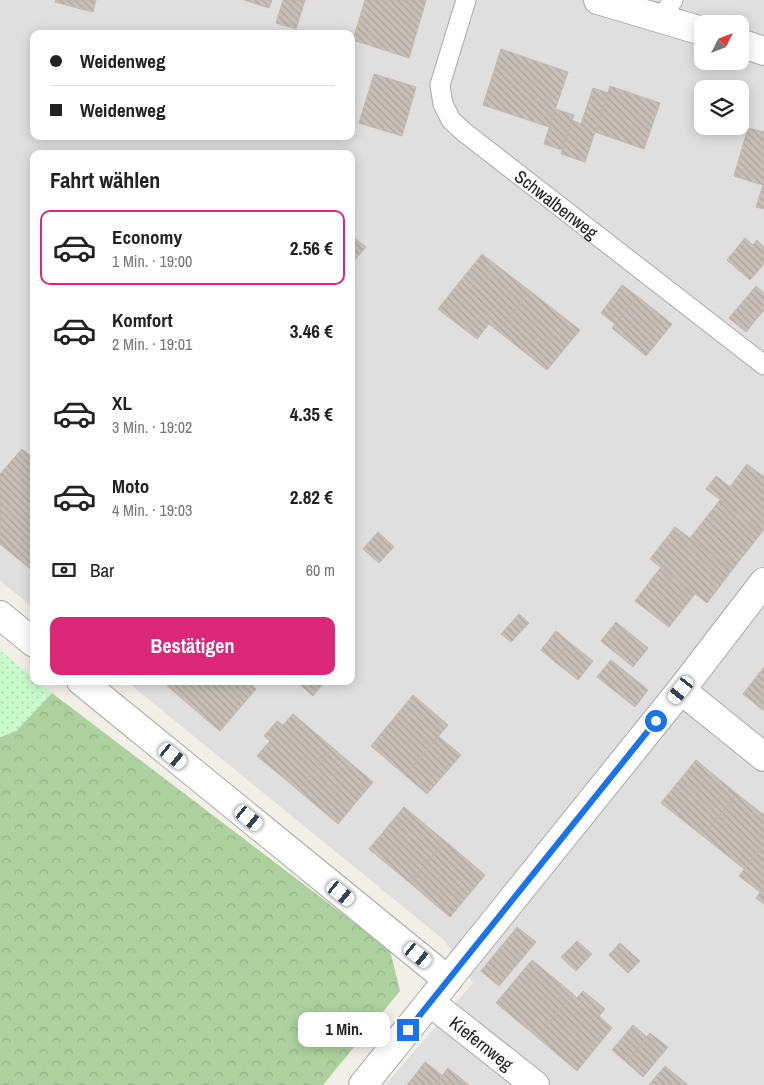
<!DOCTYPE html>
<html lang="de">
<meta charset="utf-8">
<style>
:root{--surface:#fff;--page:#f6f6f6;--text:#222;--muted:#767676;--line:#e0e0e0;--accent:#db2777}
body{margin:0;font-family:"Archivo Narrow",sans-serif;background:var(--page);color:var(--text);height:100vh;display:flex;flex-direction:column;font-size:19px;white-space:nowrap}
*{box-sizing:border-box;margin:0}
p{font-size:16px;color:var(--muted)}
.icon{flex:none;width:28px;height:28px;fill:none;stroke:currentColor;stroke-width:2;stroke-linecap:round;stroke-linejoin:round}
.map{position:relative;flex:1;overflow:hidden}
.panel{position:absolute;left:30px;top:150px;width:325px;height:535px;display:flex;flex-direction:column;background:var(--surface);border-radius:10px;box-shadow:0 2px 12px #0003}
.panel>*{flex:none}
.top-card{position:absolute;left:30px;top:30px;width:325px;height:110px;border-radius:10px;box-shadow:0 2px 12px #0003;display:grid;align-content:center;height:110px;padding:0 20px;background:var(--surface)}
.needle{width:32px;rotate:48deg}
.controls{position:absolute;left:694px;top:15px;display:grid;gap:10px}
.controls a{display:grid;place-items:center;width:55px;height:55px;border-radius:10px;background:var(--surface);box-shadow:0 2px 12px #0003;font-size:25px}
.end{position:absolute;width:22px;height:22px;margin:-11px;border:6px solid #1a73e8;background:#fff;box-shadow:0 0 0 2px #fff}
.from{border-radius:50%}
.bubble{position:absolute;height:35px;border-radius:10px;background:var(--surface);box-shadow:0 2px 12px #0003;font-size:16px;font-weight:700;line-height:35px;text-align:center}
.car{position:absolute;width:15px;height:30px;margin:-15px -8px;border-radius:6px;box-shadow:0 0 4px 1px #0007;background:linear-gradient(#fff 24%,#345 0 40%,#fff 0 76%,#345 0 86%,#fff 0)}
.top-card b{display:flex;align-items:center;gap:18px;height:48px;font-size:19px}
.top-card b+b{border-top:1px solid var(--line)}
.top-card i{width:12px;height:12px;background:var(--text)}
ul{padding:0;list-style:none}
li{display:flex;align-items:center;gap:15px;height:75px;margin:0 10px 8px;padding:0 10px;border:2px solid transparent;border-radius:10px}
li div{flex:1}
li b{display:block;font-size:19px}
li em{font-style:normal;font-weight:700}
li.selected{border-color:var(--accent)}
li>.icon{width:45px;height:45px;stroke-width:1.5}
h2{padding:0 20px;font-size:22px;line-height:60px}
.pay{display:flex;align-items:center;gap:12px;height:55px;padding:0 20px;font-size:19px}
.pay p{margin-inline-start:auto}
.action{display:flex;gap:10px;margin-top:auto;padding:10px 20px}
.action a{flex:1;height:58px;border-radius:10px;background:var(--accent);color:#fff;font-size:20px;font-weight:700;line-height:58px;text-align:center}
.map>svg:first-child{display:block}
.residential{fill:#e0dfdf;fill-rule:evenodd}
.forest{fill:url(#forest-crowns)}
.park{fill:url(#park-dots)}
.building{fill:url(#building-back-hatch);stroke:#c4b6ab}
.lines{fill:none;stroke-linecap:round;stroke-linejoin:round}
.lane-casing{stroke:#a9a9a9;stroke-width:21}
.street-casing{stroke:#a9a9a9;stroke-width:30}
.lane{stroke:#fff;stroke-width:19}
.street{stroke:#fff;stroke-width:28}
.route{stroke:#1a73e8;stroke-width:6}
.labels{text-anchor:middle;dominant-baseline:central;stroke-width:4;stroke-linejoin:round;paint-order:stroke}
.street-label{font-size:18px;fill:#222;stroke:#fff}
</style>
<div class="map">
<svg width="764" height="1085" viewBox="0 0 764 1085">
<defs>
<pattern id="forest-crowns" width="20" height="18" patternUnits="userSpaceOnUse" patternTransform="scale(1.25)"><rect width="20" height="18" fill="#add19e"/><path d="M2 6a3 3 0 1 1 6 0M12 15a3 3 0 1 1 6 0" fill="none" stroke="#95b388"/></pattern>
<pattern id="park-dots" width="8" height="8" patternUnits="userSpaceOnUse" patternTransform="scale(1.25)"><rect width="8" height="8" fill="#c8facc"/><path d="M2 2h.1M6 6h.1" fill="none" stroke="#acd6af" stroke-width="1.8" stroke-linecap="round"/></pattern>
<pattern id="building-back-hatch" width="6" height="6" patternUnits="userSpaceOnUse" patternTransform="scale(1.25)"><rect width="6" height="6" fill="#c7bfb8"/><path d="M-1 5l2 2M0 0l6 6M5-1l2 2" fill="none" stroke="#aba49e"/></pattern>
</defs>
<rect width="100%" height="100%" fill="#f2efe9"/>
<path class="residential" d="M 0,0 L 764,0 L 764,1085 L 385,1085 L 473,983 L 444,940 L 126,681 L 351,681 L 351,154 L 34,154 L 34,608 L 0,581 ZM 702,24 L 740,24 L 740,61 L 702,61 ZM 34,34 L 351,34 L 351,136 L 34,136 ZM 702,89 L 740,89 L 740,126 L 702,126 Z"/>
<path class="forest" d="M 52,693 L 390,950 L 400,991 L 323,1085 L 0,1085 L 0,737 L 16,731 Z"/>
<path class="park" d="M 0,650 L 34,678 L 34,681 L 37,681 L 52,693 L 16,731 L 0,737 Z"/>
<path class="building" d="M 56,0 L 96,0 L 93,12 L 55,2 Z
M 244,0 L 272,0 L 269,8 Z
M 283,0 L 305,0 L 296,29 L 276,23 Z
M 365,0 L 426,0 L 409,58 L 353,40 Z
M 501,49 L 568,72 L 549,127 L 483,105 Z
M 374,74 L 416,87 L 402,136 L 359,123 Z
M 610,86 L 660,103 L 644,149 L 595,132 Z
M 593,88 L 608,93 L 585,162 L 561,154 L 572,120 L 581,124 Z
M 555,109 L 574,115 L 562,150 L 544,144 Z
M 748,128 L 764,132 L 764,209 L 756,207 L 763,185 L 734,176 Z
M 351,235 L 366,247 L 351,264 Z
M 745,238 L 753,245 L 757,240 L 764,247 L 764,264 L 750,280 L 727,260 Z
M 482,254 L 530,291 L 498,331 L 489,324 L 477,339 L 438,309 Z
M 622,285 L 637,296 L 615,324 L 601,313 Z
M 756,286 L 764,293 L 764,310 L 746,332 L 729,318 Z
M 530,291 L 580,330 L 547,370 L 498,331 Z
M 637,296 L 672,324 L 646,356 L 612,328 Z
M 22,449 L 34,459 L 34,572 L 0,544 L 0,474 Z
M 747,464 L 764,477 L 764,529 L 762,532 L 706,489 L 716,476 L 730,487 Z
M 720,500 L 762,532 L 732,570 L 690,538 Z
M 675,527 L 732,570 L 707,603 L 650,559 Z
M 378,532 L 394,547 L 379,563 L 363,549 Z
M 661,567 L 695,594 L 669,627 L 635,601 Z
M 519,614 L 529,623 L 511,642 L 501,634 Z
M 616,622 L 648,648 L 633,667 L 601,641 Z
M 556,631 L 569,642 L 554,661 L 541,650 Z
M 569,642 L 593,661 L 578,680 L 554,661 Z
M 611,660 L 648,690 L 635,707 L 597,677 Z
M 764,667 L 764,711 L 743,694 Z
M 162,681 L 193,681 L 180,697 Z
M 193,681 L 247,681 L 256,689 L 220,731 L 180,697 Z
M 296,681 L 325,681 L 313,696 Z
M 413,695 L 448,725 L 405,775 L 371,746 Z
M 293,714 L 333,748 L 298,790 L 257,756 L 270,741 L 264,736 L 277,721 L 283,725 Z
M 438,736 L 461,755 L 427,794 L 405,775 Z
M 333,748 L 373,782 L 338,824 L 298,790 Z
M 696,760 L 737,794 L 703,836 L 661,803 Z
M 737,794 L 764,815 L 764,844 L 744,869 L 703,836 Z
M 404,807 L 445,841 L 410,883 L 369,849 Z
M 445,841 L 485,875 L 450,917 L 410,883 Z
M 764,844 L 764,887 L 760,892 L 739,876 Z
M 764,887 L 764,904 L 756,898 Z
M 517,927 L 536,942 L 499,986 L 481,971 Z
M 577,941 L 592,954 L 576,971 L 561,957 Z
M 620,943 L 640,961 L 628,973 L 609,955 Z
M 532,960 L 573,994 L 537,1037 L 496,1003 Z
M 583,991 L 605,1009 L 599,1016 L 612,1028 L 577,1071 L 537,1037 L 573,994 L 577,998 Z
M 633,1025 L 647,1037 L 626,1062 L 612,1050 Z
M 650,1033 L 668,1047 L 643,1077 L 626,1062 Z
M 425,1062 L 443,1076 L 435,1085 L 407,1085 Z
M 665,1066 L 688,1085 L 649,1085 Z
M 448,1068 L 469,1085 L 435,1085 Z"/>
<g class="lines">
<g class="lane-casing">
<g id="lane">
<path id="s1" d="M 466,0 L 440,85 L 443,104 L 451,120 L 464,132 L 764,365"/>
<path d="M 661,18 L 673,0"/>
</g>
</g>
<g class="street-casing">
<g id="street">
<path d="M 598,0 L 702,31"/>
<path d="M 740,43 L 764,51"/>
<path d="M 0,615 L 34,643"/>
<path d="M 81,681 L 448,980"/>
<path d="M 681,690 L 764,757"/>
<path id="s2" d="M 430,1002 L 535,1085"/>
<path d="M 363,1085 L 681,690 L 764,582"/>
</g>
</g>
<use href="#lane" class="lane"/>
<use href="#street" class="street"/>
</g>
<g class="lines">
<path class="route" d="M 408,1030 L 656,721"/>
</g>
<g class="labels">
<g class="street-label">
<text stroke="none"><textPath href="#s1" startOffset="261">Schwalbenweg</textPath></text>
<text stroke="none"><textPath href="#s2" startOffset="66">Kiefernweg</textPath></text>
</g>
</g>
</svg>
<div class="controls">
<a><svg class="needle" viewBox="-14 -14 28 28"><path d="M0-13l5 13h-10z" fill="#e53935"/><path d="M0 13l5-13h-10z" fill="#767676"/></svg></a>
<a><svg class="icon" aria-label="layers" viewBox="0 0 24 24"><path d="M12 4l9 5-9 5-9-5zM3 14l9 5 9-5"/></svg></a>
</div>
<i class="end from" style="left:656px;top:721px"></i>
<i class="end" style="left:408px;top:1030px"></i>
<div class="bubble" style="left:298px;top:1012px;width:92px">1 Min.</div>
<i class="car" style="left:681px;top:690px;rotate:219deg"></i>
<i class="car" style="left:173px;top:756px;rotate:129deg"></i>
<i class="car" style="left:249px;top:818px;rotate:129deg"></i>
<i class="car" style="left:341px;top:893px;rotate:129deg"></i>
<i class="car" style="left:418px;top:955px;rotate:129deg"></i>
<div class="top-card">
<b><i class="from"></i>Weidenweg</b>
<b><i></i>Weidenweg</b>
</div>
<section class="panel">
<h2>Fahrt wählen</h2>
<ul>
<li class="selected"><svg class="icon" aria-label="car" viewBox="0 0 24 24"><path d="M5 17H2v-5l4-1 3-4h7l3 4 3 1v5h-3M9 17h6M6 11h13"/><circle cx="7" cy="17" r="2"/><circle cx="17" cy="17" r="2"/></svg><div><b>Economy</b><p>1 Min. · 19:00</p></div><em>2.56 €</em></li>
<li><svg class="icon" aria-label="car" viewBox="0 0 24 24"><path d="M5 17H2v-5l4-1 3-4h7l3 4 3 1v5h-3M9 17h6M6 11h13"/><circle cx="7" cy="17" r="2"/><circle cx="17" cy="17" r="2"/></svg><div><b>Komfort</b><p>2 Min. · 19:01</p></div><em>3.46 €</em></li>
<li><svg class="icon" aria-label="car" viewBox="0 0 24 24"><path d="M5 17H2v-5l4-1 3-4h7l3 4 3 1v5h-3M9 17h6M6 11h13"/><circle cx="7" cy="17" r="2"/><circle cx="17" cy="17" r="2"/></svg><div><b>XL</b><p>3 Min. · 19:02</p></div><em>4.35 €</em></li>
<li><svg class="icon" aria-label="car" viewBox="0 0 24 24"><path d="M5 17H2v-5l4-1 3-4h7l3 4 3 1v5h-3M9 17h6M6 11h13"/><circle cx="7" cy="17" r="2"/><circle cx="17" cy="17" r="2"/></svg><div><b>Moto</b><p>4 Min. · 19:03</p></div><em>2.82 €</em></li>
</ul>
<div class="pay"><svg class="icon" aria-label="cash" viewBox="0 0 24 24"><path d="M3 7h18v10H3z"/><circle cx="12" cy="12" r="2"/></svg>Bar<p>60 m</p></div>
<div class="action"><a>Bestätigen</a></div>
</section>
</div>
